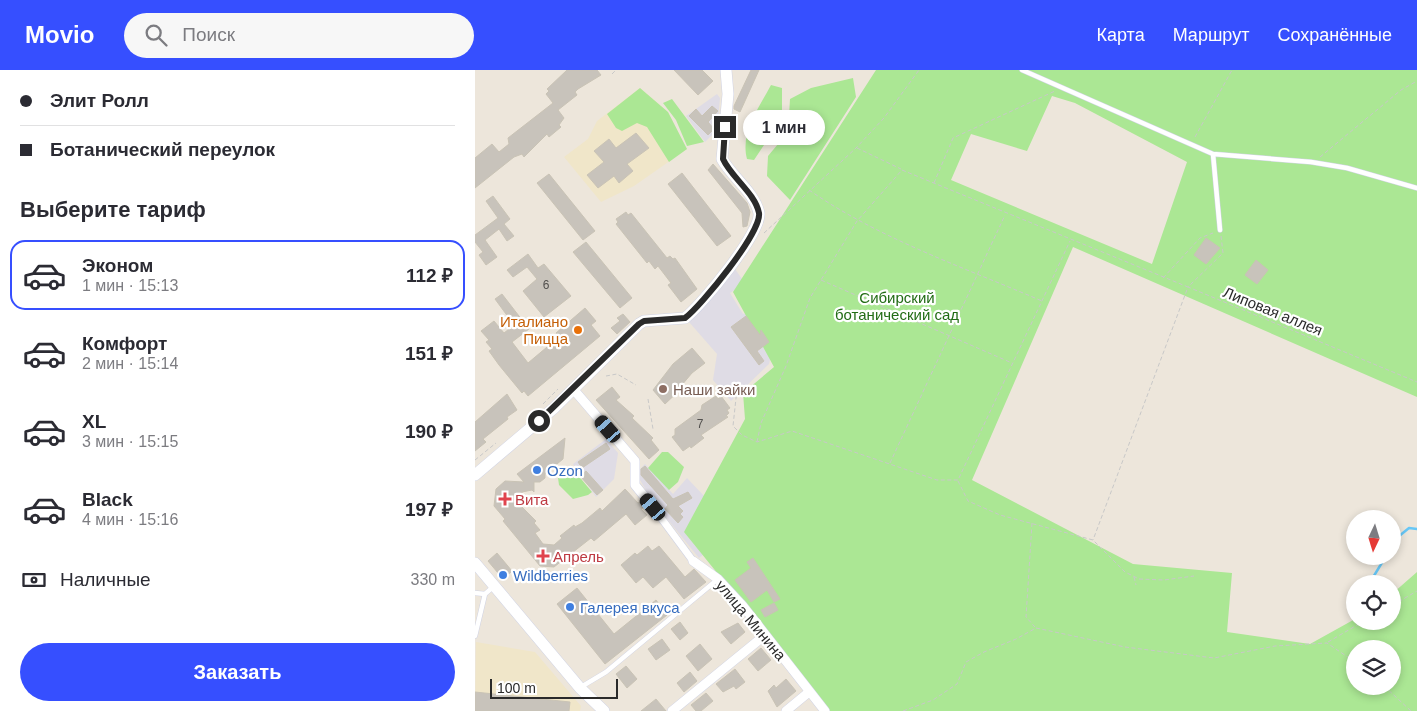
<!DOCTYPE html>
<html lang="ru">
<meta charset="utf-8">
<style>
:root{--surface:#fff;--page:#f7f7f7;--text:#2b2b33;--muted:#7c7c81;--line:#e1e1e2;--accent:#364fff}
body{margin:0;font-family:Arial,sans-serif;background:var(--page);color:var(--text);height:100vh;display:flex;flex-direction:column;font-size:19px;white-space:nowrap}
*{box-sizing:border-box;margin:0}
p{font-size:16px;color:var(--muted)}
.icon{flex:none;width:28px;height:28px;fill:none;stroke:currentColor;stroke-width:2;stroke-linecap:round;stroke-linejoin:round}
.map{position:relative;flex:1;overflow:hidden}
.side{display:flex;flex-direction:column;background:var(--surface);width:475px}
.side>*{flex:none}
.banner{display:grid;align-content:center;height:110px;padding:0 20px;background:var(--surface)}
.needle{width:32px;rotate:184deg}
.tools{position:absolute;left:871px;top:440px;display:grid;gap:10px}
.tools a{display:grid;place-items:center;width:55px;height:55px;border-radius:50%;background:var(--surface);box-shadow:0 2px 8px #0003;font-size:25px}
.scale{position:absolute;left:15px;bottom:12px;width:128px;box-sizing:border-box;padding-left:5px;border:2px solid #2a2a2a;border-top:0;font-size:14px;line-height:18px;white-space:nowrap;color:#2a2a2a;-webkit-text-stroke:4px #fff;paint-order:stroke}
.end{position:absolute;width:22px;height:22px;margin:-11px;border:6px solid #2a2a2a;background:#fff;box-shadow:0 0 0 2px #fff}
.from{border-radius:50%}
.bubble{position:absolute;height:35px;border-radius:18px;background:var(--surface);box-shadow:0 2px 8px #0003;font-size:16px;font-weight:700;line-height:35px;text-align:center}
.car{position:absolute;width:15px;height:30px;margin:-15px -8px;border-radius:6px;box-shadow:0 0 4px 1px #0007;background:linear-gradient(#222 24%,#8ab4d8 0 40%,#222 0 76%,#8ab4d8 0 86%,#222 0)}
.banner b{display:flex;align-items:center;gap:18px;height:48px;font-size:19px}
.banner b+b{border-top:1px solid var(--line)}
.banner i{width:12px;height:12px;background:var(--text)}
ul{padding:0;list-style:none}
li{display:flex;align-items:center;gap:15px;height:70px;margin:0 10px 8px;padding:0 10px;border:2px solid transparent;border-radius:15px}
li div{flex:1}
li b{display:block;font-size:19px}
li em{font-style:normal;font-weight:700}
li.selected{border-color:var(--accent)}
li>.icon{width:45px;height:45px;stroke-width:1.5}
h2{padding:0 20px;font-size:22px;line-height:60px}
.pay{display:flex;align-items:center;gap:12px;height:55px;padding:0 20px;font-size:19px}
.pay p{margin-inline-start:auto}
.primary-button{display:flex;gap:10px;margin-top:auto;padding:10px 20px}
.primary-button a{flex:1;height:58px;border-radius:30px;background:var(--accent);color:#fff;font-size:20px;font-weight:700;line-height:58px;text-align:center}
header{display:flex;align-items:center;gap:30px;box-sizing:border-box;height:70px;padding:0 25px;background:var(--accent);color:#fff}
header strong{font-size:24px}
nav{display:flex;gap:28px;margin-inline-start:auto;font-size:18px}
.search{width:350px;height:45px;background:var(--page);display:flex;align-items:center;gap:12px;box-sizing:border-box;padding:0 18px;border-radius:28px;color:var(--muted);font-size:19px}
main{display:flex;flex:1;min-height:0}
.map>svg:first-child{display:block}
.industrial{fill:#dfdce5}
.education{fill:#f0e6c9}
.green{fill:#abe794;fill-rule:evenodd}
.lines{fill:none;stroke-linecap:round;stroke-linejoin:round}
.stream{stroke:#67c7f6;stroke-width:2.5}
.building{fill:#c8c3bb;stroke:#c9c3b5}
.service-casing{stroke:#d0d3e4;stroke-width:5.5}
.pedestrian-casing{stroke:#d0d3e4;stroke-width:8}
.minor-casing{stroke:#d0d3e4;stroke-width:10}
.tertiary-casing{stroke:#d0d3e4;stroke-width:12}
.path{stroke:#c8c8c8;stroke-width:1;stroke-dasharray:4 2.5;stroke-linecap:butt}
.service{stroke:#fff;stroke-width:4.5}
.pedestrian{stroke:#fff;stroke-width:7}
.minor{stroke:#fff;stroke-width:9}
.tertiary{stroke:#fff;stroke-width:11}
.route{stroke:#2a2a2a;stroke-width:6}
.food-dot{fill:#e8710a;stroke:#fff;stroke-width:2}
.education-dot{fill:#8d6e63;stroke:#fff;stroke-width:2}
.shop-dot{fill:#3f7fe0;stroke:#fff;stroke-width:2}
.health-dot{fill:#e0444e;stroke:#fff;stroke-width:2}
.labels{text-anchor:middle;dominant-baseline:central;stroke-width:4.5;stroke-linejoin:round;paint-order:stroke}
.number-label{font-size:12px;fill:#52504e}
.park-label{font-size:15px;fill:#226c15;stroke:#fff}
.street-label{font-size:15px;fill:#2a2a2a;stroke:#fff}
.food-label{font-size:15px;fill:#c56008;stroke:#fff;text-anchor:end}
.education-label{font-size:15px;fill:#785e54;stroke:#fff;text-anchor:start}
.shop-label{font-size:15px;fill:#366cbe;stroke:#fff;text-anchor:start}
.health-label{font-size:15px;fill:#be3a42;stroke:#fff;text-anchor:start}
</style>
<header>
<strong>Movio</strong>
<div class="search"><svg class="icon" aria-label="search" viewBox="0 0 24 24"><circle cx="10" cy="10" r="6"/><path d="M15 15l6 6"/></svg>Поиск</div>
<nav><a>Карта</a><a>Маршрут</a><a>Сохранённые</a></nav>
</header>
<main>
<section class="side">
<div class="banner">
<b><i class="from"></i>Элит Ролл</b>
<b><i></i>Ботанический переулок</b>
</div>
<h2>Выберите тариф</h2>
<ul>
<li class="selected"><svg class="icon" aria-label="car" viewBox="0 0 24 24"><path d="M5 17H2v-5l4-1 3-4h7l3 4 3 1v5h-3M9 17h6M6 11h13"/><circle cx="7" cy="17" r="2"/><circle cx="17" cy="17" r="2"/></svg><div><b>Эконом</b><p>1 мин · 15:13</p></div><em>112 ₽</em></li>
<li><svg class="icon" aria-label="car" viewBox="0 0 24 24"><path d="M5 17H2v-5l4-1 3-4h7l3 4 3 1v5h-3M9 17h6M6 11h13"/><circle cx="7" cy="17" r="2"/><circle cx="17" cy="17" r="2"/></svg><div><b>Комфорт</b><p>2 мин · 15:14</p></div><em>151 ₽</em></li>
<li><svg class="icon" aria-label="car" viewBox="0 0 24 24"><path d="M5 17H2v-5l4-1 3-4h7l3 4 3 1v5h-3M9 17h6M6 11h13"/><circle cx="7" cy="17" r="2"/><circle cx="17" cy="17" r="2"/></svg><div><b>XL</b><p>3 мин · 15:15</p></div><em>190 ₽</em></li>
<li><svg class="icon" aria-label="car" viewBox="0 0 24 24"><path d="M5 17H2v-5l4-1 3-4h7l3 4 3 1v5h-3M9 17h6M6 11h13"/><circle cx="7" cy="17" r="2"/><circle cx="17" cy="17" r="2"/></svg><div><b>Black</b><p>4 мин · 15:16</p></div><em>197 ₽</em></li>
</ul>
<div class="pay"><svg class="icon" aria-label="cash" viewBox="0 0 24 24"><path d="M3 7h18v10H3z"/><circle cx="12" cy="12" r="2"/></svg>Наличные<p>330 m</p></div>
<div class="primary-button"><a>Заказать</a></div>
</section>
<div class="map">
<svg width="942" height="641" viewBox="0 0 942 641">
<rect width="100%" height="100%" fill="#ede6db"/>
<path class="industrial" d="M 242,24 L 245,28 L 242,60 L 230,72 L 211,46 Z
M 260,199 L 270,213 L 255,223 L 268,244 L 290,238 L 306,241 L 294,294 L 256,331 L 238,310 L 242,284 L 214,252 Z
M 131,369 L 143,383 L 139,409 L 121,427 L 98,394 Z
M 170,394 L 198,424 L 212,408 L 230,427 L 235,479 L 224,488 L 176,429 L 161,403 Z"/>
<path class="education" d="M 165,18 L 193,42 L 212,79 L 159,116 L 126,132 L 89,87 L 113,69 L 122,51 Z
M 1,572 L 60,582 L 106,636 L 105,641 L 0,641 Z"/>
<path class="green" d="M 401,0 L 942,0 L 942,327 L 598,177 L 497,410 L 658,494 L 757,503 L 752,562 L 835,574 L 880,549 L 880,551 L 918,551 L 918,523 L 942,502 L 942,641 L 354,641 L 209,462 L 270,349 L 268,323 L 299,297 L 258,222 ZM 577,26 L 600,33 L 712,92 L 677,194 L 476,110 L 496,64 L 552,81 ZM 880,579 L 918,579 L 918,616 L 880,616 Z
M 378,8 L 381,27 L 315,130 L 292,106 L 293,86 L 313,62 L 315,29 L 336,18 Z
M 296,15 L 307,18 L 307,48 L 279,90 L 272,89 C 265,62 284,38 296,15 Z
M 165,18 L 193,42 L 212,79 L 194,92 L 172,57 L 162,53 L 147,61 L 141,58 L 132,44 Z
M 197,29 L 229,72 L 212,76 L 201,50 L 188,33 Z
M 187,382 L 193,382 L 209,397 L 203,412 L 194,420 L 173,398 Z
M 93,402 L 102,404 L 117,422 L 113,425 L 98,429 L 84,415 L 83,408 Z"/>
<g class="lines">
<path class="stream" d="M 918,471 L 934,458 L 942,459
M 894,514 L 911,486
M 876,527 L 880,523"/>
</g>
<path class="building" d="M 92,0 L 122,0 L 126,5 L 103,19 L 100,22 L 102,25 L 83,40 L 89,48 L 84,55 L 86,57 L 74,67 L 72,64 L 49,87 L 47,84 L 39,87 L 0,118 L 0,88 L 17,74 L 24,82 L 34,74 L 33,68 L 78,33 L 71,24 L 74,21 L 72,19 Z
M 199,0 L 227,0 L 238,11 L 223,25 Z
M 276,0 L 284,0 L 265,42 L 259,39 L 259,36 Z
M 237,36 L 243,41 L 233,52 L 239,59 L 233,65 L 214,46 L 221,39 L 227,46 Z
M 161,63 L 174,78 L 152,94 L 158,101 L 144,113 L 139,106 L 123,118 L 112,105 L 129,92 L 119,81 L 134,69 L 141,78 Z
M 238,94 L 272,133 L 275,142 L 272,156 L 268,157 L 267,143 L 233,100 Z
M 207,103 L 256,166 L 242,176 L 193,114 Z
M 74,104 L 120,161 L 108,170 L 62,113 Z
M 18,126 L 35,149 L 29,154 L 39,166 L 32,171 L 24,159 L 10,170 L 22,187 L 11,195 L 4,185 L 8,182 L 0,172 L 0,165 L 23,148 L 11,131 Z
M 151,142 L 153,145 L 156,143 L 192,188 L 195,186 L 198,189 L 200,188 L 222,219 L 206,232 L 193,215 L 196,213 L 183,196 L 180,199 L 174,191 L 172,193 L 141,154 L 143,152 L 141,149 Z
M 731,168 L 745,178 L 731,194 L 719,185 Z
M 111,172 L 157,228 L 145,238 L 98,182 Z
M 53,184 L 63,198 L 69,194 L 96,226 L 69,247 L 48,221 L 62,209 L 52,197 L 38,207 L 32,200 Z
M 781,190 L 793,200 L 782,214 L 770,205 Z
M 27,224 L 54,259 L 37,272 L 53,293 L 78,272 L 77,270 L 83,265 L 81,263 L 110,238 L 121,251 L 116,255 L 125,266 L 53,326 L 49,321 L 47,323 L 24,295 L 14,281 L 17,279 L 11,272 L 14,270 L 6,261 L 19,251 L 29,263 L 39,255 L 20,229 Z
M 148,244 L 155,252 L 142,264 L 136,258 L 145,251 L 142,248 Z
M 271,246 L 285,265 L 286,260 L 294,272 L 282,281 L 289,291 L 284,295 L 256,257 Z
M 217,278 L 230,293 L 217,303 L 206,316 L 207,318 L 190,334 L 178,320 L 198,294 Z
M 137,317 L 145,327 L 141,330 L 159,346 L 157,348 L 178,368 L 176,370 L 184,380 L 174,389 L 121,330 Z
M 32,324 L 42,340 L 32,347 L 33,349 L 8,369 L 11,372 L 0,381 L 0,352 Z
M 241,326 L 243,329 L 246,326 L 255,338 L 252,340 L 254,343 L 251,346 L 253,347 L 226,365 L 229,368 L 216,378 L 215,376 L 208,381 L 197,367 L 200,365 L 200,359 L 226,340 L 227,335 Z
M 90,368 L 88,389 L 70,404 L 70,408 L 65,412 L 59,412 L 59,422 L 57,420 L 47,422 L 46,436 L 61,451 L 59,453 L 65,460 L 60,463 L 68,474 L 79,475 L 87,468 L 85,466 L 99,455 L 100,457 L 107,453 L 125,438 L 127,441 L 150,419 L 163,433 L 165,432 L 169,437 L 166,439 L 172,445 L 160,455 L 151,444 L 119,471 L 116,468 L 79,497 L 65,496 L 28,451 L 30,449 L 19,436 L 21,419 L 30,411 L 49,412 L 42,404 Z
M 131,373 L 135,379 L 107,398 L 103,392 Z
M 170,396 L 198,429 L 213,422 L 217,428 L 203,436 L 208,441 L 205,444 L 208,447 L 203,453 L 190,439 L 193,435 L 166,405 L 166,399 Z
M 111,401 L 128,420 L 122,425 L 105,406 Z
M 173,476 L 177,481 L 184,476 L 210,507 L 219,499 L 231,512 L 209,529 L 191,507 L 178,518 L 168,507 L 161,513 L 146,495 L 160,483 L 162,485 Z
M 22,483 L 37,501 L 28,509 L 13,491 Z
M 278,488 L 305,529 L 299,532 L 292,520 L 276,532 L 260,510 L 276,498 L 272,492 Z
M 102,518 L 139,564 L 181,530 L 192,545 L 130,594 L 82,534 Z
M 299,533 L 303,540 L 290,547 L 286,540 Z
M 205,552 L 213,563 L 205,570 L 196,559 Z
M 263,553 L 270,562 L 256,574 L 246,562 Z
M 187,569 L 195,580 L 181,590 L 173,579 Z
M 225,574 L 237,589 L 223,601 L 211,586 Z
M 286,578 L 296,590 L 283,601 L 273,589 Z
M 151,596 L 162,609 L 152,618 L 141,604 Z
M 260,599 L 270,612 L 261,619 L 259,616 L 248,622 L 241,614 Z
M 215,602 L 222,611 L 209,622 L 202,613 Z
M 311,609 L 321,621 L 302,637 L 293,621 L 299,615 L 301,618 Z
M 0,622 L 95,632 L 94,641 L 0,641 Z
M 231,623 L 238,631 L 226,641 L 221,641 L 216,635 Z
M 181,629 L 191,641 L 166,641 Z"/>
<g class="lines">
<g class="service-casing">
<path id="service" d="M 547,0 L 738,84 L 836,92 L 872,98 L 942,118
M 738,84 L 745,160
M 0,523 L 10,524
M 0,566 L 10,524 L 18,517
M 106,617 L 131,602 L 243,509"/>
</g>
<g class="pedestrian-casing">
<path id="pedestrian" d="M 178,437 L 218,491"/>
</g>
<g class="minor-casing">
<path id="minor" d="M 99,320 L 160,391 L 160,415 L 178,437
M 218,491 L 243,509 L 268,536 L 350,641
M 197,641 L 290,565
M 311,641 L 334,622"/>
</g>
<g class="tertiary-casing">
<path id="tertiary" d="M 0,405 L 79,338 L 164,254 L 169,251 L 210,248 C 226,236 287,162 284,143 C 280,123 257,107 247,89 L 253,24 L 251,0
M 0,493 L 105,618 L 129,641"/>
</g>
<path class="path" d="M 137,4 L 141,0
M 720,67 L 757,0
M 382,78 L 426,99
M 845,87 L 926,20 L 942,11
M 459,113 L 478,68 L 580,21
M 334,120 C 405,169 488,197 567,231
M 289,163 L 381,78 L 409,48 L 444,0
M 746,166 L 748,183 L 713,217 L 942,312
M 688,208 L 725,168 L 738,163
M 346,210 L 537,293
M 131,306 L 142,304 L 161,315
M 262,319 L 258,356 L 267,365 L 282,372 L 317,361 L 462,410 L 483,410 L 595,171
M 173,329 L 178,359
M 68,334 L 83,319
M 282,372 L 286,353 L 311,296 L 335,228 L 382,151 L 427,100 L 713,217 L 618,470
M 0,390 L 21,373
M 415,393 L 530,145
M 483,411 L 493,431 L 525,445 L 618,470 L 650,502 L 664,509 L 689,510 L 719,506
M 557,453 L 551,547 L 560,557
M 659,507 L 661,515
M 918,535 L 942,521
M 853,572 L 889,551
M 909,616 L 936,641
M 428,641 L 458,630 L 482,614 L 491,592 L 509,582 L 541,569 L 561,558 L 650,577 L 739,588 L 800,576 L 852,573 L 880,592"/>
<use href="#service" class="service"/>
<use href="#pedestrian" class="pedestrian"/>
<use href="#minor" class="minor"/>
<use href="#tertiary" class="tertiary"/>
</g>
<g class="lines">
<path class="route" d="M 64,351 L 164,254 L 169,251 L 210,248 C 226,236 287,162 284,143 C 280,123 256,107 248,89 L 250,57"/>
</g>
<circle class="food-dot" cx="103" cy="260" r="5"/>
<circle class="education-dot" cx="188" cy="319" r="5"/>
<g class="shop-dot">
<circle cx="62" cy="400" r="5"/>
<circle cx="28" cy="505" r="5"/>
<circle cx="95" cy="537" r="5"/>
</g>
<g class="health-dot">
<path d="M27.5 421.5h5v5h5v5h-5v5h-5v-5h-5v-5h5z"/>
<path d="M65.5 478.5h5v5h5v5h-5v5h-5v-5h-5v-5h5z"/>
</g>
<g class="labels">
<g class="number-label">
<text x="71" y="215">6</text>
<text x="225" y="354">7</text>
</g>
<g class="park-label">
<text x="422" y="227">Сибирский<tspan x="422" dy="17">ботанический сад</tspan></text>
</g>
<g class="street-label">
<text transform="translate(798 241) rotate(22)">Липовая аллея</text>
<text transform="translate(276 550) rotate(50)">улица Минина</text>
</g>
<g class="food-label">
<text x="93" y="251">Италиано<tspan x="93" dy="17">Пицца</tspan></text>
</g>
<g class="education-label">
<text x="198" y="319">Наши зайки</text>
</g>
<g class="shop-label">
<text x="72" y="400">Ozon</text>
<text x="38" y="505">Wildberries</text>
<text x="105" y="537">Галерея вкуса</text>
</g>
<g class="health-label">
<text x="40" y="429">Вита</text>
<text x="78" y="486">Апрель</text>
</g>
</g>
</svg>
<div class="tools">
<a><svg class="needle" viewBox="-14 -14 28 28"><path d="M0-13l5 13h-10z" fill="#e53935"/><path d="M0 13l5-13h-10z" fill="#7c7c81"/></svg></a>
<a><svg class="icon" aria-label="locate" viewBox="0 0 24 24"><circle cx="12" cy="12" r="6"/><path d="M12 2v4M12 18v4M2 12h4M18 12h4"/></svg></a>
<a><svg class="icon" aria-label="layers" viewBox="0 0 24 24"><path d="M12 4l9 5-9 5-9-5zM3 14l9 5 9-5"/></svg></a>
</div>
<div class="scale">100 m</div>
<i class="end from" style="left:64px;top:351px"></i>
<i class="end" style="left:250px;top:57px"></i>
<div class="bubble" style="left:268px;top:40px;width:82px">1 мин</div>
<i class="car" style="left:133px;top:359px;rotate:319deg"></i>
<i class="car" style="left:178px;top:437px;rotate:320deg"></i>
</div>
</main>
